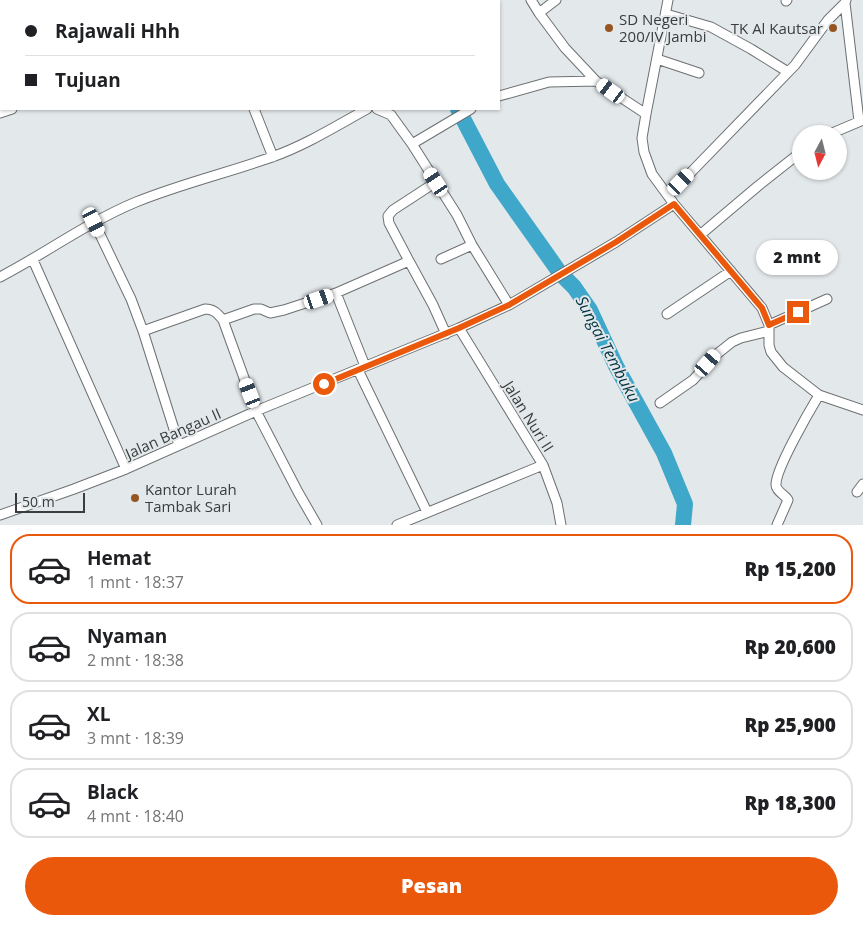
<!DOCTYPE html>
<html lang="id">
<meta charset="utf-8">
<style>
:root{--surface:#fff;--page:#f6f6f6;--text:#202124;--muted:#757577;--line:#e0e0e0;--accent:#ea580c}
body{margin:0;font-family:"Open Sans",sans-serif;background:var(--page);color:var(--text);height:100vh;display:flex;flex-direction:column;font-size:19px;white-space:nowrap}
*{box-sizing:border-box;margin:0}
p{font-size:16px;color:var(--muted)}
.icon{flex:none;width:28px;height:28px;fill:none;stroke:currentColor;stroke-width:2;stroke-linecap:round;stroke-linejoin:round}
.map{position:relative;height:525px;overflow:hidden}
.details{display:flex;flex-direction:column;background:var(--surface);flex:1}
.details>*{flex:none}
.guide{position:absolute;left:0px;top:0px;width:500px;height:110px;box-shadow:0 1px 4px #0004;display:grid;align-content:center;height:110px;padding:0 25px;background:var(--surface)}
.needle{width:32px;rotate:187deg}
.buttons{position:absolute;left:792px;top:125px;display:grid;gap:10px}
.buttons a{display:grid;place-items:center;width:55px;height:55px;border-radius:50%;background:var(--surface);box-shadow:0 1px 4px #0004;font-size:25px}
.scale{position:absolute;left:15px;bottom:12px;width:70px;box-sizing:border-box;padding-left:5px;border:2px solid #3a3c3d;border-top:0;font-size:14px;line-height:18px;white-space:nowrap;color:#3a3c3d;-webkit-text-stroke:4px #e3e8ea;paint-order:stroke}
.end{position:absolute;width:22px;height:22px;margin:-11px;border:6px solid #ea580c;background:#fff;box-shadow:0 0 0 2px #fff}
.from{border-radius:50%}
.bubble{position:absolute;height:35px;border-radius:18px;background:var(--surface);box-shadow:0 1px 4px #0004;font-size:16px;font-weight:800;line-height:35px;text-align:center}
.car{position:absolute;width:15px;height:30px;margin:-15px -8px;border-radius:6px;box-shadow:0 0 4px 1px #0007;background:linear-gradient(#fff 24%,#345 0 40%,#fff 0 76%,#345 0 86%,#fff 0)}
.guide b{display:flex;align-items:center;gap:18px;height:48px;font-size:19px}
.guide b+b{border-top:1px solid var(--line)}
.guide i{width:12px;height:12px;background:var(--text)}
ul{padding:9px 0 0;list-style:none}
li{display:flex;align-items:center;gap:15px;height:70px;margin:0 10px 8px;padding:0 15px;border:2px solid var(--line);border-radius:20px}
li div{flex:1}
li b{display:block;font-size:19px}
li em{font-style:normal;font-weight:800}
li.selected{border-color:var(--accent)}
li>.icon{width:45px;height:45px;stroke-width:1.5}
.cta{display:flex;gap:10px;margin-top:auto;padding:10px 25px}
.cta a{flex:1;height:58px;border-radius:30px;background:var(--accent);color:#fff;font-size:20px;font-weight:800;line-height:58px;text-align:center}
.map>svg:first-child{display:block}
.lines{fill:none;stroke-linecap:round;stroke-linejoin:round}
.river{stroke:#3fa7c9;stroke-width:16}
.street-casing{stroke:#6c7072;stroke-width:11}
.street{stroke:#fff;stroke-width:9}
.route{stroke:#ea580c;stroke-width:6}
.poi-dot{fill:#975521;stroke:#e3e8ea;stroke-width:2}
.labels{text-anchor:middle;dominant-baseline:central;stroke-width:4;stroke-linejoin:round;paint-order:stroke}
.poi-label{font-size:15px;fill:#3a3c3d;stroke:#e3e8ea;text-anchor:start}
.street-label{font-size:15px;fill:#3a3c3d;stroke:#e3e8ea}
.water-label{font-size:16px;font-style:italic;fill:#013241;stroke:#e3e8ea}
</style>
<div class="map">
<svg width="863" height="525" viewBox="0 0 863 525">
<rect width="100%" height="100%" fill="#e3e8ea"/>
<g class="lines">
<path class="river" d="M 458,109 L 497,184 L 560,273 L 574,287 L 590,310 L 616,366 L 664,453 L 685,504 L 683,525"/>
<g class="street-casing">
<path id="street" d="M 207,0 L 208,1
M 401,0 L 402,1
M 531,0 L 539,13
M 556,0 L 539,13 L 565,48 L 596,81 L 646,114
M 668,0 L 646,114 L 642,138 L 644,152 L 652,174 L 674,204 L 762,308 L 769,325 L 769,345 L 771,352 L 783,367 L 819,395 L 863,410
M 9,1 L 11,0
M 250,1 L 252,0
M 786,1 L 787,0
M 845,3 L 859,121
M 0,6 L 1,5
M 666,14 L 711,27 L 751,49 L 788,72
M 657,59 L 699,73
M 499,96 L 549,82 L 596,81
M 254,109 L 273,157
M 377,109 L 391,115 L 412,144 L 457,215 L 472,245 L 509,305
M 0,113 L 12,109
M 830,134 L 863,120
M 412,144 L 471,109
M 668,196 L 795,65 L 828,20 L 845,3 L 846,0
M 94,222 L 131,299 L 143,331 L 179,445
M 700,235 L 758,186 L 801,152
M 441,259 L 472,245
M 33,260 L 126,469
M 409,261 L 433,305 L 446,334
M 0,277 C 46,253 88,222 136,202 C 180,184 227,173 272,157 C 306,145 336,126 367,109
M 336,293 L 365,366
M 667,314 L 731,271
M 223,320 L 254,309 L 261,309 L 270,313 L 284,310 L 336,293 L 409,261 L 389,223 L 388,216 L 393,210 L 436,182
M 769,325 L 827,299
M 459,328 L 543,465 L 557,503 L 561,525
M 143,331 L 205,309 C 214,309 218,314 223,320 L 256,411 L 298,492 L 317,525
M 358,370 L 427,512
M 660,403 L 693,380 L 717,354 L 732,342 L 741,338 L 769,331
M 857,492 L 863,484
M 0,515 L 74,489 L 126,469 L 256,411 L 459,328 L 509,305 L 616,242 L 674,204
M 397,525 L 543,465
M 777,525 L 788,500 C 785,495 776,491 776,485 C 775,470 810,410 819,395"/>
</g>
<use href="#street" class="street"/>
</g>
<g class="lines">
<path class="route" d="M 324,384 L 459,328 L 509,305 L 616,242 L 674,204 L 762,308 L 769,325 L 798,312"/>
</g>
<g class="poi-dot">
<circle cx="609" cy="28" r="5"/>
<circle cx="833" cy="28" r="5"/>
<circle cx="135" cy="498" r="5"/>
</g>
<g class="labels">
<g class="poi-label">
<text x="619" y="19">SD Negeri<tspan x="619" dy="17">200/IV Jambi</tspan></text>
<text x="823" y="28" text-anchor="end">TK Al Kautsar</text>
<text x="145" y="489">Kantor Lurah<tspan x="145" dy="17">Tambak Sari</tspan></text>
</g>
<g class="street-label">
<text transform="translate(529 416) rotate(58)">Jalan Nuri II</text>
<text transform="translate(173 433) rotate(-24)">Jalan Bangau II</text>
</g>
<g class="water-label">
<text transform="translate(608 349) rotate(62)">Sungai Tembuku</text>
</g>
</g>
</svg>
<div class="buttons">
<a><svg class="needle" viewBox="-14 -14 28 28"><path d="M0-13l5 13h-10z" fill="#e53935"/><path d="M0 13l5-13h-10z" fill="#757577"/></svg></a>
</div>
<div class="scale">50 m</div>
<i class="end from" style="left:324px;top:384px"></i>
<i class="end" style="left:798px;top:312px"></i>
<div class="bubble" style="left:756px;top:240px;width:82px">2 mnt</div>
<i class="car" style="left:611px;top:91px;rotate:306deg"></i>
<i class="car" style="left:436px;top:182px;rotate:327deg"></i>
<i class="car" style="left:681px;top:182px;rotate:44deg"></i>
<i class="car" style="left:94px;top:222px;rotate:154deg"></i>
<i class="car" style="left:319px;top:299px;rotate:71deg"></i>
<i class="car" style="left:708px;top:363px;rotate:41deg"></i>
<i class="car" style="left:250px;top:393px;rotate:339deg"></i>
<div class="guide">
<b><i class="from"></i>Rajawali Hhh</b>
<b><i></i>Tujuan</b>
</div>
</div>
<section class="details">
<ul>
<li class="selected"><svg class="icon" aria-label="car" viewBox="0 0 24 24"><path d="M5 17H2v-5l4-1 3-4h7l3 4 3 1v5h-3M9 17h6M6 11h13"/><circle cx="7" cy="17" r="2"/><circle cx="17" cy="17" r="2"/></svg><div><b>Hemat</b><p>1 mnt · 18:37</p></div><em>Rp 15,200</em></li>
<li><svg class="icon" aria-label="car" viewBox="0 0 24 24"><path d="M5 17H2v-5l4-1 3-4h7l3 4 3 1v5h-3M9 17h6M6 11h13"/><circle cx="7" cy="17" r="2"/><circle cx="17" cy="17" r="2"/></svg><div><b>Nyaman</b><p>2 mnt · 18:38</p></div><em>Rp 20,600</em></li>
<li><svg class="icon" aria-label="car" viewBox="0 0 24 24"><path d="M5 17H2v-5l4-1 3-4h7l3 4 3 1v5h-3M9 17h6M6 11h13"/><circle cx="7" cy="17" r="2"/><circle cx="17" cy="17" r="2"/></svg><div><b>XL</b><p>3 mnt · 18:39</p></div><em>Rp 25,900</em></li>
<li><svg class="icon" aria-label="car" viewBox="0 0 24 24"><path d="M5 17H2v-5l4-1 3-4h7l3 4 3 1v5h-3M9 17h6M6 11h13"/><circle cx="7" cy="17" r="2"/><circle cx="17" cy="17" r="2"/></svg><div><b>Black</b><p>4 mnt · 18:40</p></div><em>Rp 18,300</em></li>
</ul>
<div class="cta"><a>Pesan</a></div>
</section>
